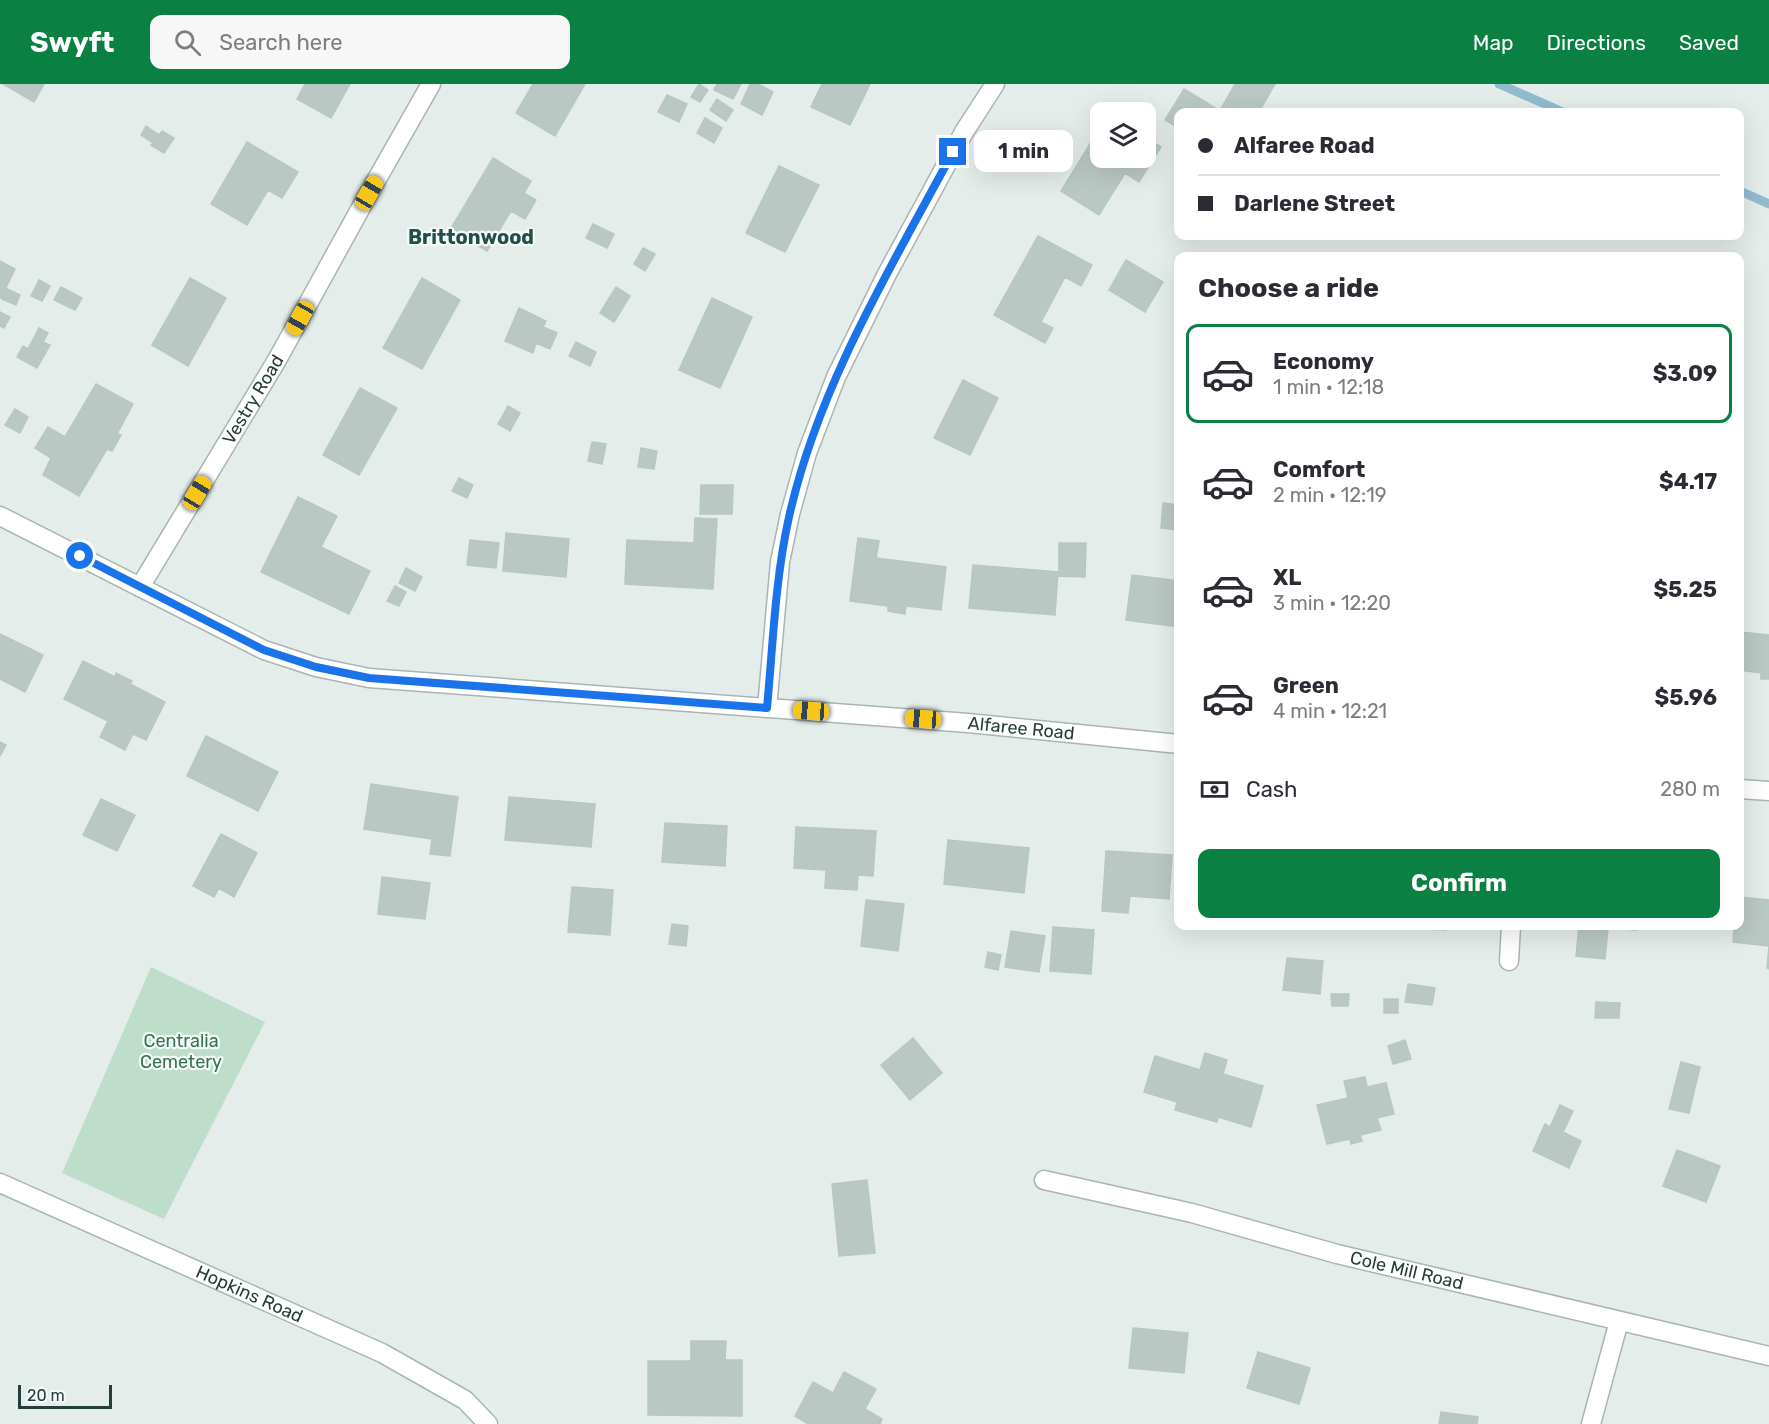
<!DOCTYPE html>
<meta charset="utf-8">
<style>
:root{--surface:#fff;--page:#f7f7f7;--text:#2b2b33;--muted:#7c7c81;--line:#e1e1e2;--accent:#0b8043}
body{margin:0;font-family:Rubik,sans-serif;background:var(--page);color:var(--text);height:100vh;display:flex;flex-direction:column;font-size:22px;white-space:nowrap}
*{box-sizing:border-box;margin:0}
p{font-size:20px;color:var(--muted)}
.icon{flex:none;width:33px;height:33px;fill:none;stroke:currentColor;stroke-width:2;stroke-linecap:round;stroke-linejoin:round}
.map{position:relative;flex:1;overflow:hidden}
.drawer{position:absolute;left:1174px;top:168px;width:570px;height:678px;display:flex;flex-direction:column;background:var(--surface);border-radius:12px;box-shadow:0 6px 24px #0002}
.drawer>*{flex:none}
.top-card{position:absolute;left:1174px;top:24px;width:570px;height:132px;border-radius:12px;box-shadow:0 6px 24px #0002;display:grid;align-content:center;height:132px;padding:0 24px;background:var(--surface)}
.fabs{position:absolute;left:1090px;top:18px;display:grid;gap:12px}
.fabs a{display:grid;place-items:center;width:66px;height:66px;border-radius:12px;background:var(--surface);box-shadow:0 6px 24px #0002;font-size:30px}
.scale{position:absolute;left:18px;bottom:15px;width:94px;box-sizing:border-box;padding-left:6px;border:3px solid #253e3b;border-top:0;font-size:16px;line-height:21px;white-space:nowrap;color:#253e3b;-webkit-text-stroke:4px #f5faf8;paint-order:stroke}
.end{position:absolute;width:27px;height:27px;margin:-14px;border:8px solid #1a73e8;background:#fff;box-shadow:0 0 0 3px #fff}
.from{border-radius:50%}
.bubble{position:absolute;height:42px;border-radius:12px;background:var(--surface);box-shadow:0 6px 24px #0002;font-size:20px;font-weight:700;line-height:42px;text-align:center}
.car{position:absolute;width:18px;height:36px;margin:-18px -9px;border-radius:8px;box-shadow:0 0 4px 2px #0007;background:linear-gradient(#f5c518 24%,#345 0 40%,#f5c518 0 76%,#345 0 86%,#f5c518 0)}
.top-card b{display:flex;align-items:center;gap:21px;height:57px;font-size:22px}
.top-card b+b{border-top:2px solid var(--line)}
.top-card i{width:15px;height:15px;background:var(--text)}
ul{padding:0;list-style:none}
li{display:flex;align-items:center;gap:18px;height:99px;margin:0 12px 9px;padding:0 12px;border:3px solid transparent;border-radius:12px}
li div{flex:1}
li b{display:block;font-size:22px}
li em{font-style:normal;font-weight:700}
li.on{border-color:var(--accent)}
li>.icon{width:54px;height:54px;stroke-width:1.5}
h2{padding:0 24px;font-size:27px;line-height:72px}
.pay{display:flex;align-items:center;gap:15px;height:66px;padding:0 24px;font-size:22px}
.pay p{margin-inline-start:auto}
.button{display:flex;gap:12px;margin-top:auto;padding:12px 24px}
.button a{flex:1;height:69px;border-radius:12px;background:var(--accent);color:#fff;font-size:24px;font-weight:700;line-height:69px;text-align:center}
header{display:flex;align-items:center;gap:36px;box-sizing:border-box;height:84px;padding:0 30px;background:var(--accent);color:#fff}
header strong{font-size:28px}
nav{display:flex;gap:33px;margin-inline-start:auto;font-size:21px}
.search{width:420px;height:54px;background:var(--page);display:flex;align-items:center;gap:15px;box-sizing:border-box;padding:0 21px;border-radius:12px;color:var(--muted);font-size:22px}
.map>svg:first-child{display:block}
.green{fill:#bfddcb}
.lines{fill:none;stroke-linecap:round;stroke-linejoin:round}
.stream{stroke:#91bcce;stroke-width:9}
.building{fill:#bac8c4;stroke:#b7c7c2;stroke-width:1.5}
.minor-casing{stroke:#a8b5b3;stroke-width:21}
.secondary-casing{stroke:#a4b8b4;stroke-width:21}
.minor{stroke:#fff;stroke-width:18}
.secondary{stroke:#fff;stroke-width:18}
.route{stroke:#1a73e8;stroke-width:8}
.labels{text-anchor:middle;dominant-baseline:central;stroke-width:4.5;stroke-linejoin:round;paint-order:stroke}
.street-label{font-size:18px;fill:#253e3b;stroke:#f5faf8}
.park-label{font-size:18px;fill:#317354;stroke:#f5faf8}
.neighbourhood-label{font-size:20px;font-weight:bold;fill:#224f4a;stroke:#f5faf8}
</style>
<header>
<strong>Swyft</strong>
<div class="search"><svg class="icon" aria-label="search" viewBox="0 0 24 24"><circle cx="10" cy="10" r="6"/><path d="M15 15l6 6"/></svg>Search here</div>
<nav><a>Map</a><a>Directions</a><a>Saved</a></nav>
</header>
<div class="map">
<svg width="1769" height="1340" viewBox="0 0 1769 1340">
<rect width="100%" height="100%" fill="#e5edeb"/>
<path class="green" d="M 151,883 L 265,938 L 164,1135 L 62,1089 Z"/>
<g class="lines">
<path class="stream" d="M 1499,0 L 1563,28
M 1740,107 L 1769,120"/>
</g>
<path class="building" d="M 3,0 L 44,0 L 34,18 Z
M 305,0 L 350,0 L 331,34 L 297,15 Z
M 533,0 L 585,0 L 555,52 L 516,29 Z
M 699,0 L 708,6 L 700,18 L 691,13 Z
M 717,0 L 741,0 L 733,15 L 714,6 Z
M 750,0 L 758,0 L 773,8 L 762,31 L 741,20 Z
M 822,0 L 870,0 L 850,41 L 811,23 Z
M 1235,0 L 1275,0 L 1259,28 L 1227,28 L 1221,25 Z
M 1184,5 L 1217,25 L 1215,28 L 1179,28 L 1179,44 L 1165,36 Z
M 667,11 L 687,20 L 679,38 L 658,28 Z
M 717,15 L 733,26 L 726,37 L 710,26 Z
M 705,34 L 722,44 L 714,59 L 697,49 Z
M 146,42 L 159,51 L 162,47 L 174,54 L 164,69 L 151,61 L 153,59 L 141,51 Z
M 1101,42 L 1101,74 L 1146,74 L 1146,54 L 1161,63 L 1139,98 L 1125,89 L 1099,131 L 1061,107 Z
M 247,58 L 298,88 L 282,114 L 268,106 L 247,141 L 211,120 Z
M 493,74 L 531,97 L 524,109 L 536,116 L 525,135 L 511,127 L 487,167 L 450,146 Z
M 779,82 L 819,101 L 785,168 L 746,149 Z
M 593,140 L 614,150 L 607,164 L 586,154 Z
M 1038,152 L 1092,181 L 1081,202 L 1065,193 L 1041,238 L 1053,244 L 1045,259 L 994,231 Z
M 643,164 L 655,170 L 645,187 L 634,180 Z
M 1126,176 L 1163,198 L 1145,228 L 1109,206 Z
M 0,177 L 15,185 L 1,214 L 0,213 Z
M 190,194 L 226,214 L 188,282 L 152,261 Z
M 422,194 L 460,216 L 422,285 L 383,264 Z
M 39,196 L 50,202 L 42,217 L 31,212 Z
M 61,203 L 82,214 L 75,226 L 54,216 Z
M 616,203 L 630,212 L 614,238 L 600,229 Z
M 7,205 L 20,211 L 16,221 L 2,215 Z
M 712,214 L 752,233 L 720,304 L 679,286 Z
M 519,224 L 546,237 L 543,243 L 557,249 L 550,265 L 536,259 L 533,269 L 505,257 Z
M 0,228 L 10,233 L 4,244 L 0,242 Z
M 39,244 L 48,249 L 43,258 L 50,261 L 37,284 L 17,273 L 23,262 L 28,265 Z
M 576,258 L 596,268 L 590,282 L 569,272 Z
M 963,296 L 998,314 L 970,371 L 934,354 Z
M 96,300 L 133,320 L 117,350 L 121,351 L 112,367 L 107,365 L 79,412 L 43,391 L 51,374 L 35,364 L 48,343 L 65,353 Z
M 360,304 L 397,324 L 359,391 L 323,371 Z
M 508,322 L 520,329 L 510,347 L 498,340 Z
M 15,325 L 28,333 L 20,349 L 5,341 Z
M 592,358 L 606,360 L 602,380 L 588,377 Z
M 641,364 L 657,367 L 654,385 L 638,383 Z
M 459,394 L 473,401 L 467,414 L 452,407 Z
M 701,401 L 733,401 L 732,430 L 700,430 Z
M 298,413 L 337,432 L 321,463 L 370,487 L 349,530 L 261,488 Z
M 1163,419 L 1179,421 L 1179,446 L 1161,444 Z
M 695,434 L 717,435 L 713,505 L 625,500 L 627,456 L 694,459 Z
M 506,449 L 569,455 L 566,493 L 503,487 Z
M 858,454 L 879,457 L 876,474 L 946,483 L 941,526 L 906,522 L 905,530 L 888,527 L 888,522 L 850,517 Z
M 470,456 L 499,459 L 496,484 L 467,481 Z
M 1059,459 L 1086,459 L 1085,493 L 1059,492 Z
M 973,481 L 1058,488 L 1055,531 L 969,524 Z
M 406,484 L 422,493 L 415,507 L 399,499 Z
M 1132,491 L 1179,497 L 1179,543 L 1126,536 Z
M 395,502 L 406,508 L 399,522 L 387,517 Z
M 1740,548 L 1769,551 L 1769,595 L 1761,595 L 1761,589 L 1740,586 Z
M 0,550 L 43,571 L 25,608 L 0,595 Z
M 83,577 L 115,593 L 116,589 L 132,597 L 130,600 L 165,618 L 146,656 L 133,650 L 125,666 L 100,653 L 108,637 L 64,615 Z
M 206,652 L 278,688 L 258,727 L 187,692 Z
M 0,658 L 6,661 L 0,672 Z
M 371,700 L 458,713 L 450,772 L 430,770 L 432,755 L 364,745 Z
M 509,713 L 595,720 L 591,763 L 505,756 Z
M 101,715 L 135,731 L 117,767 L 83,751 Z
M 665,739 L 727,742 L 725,782 L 662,778 Z
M 796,743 L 876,747 L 873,792 L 858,791 L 857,806 L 825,804 L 826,786 L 794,784 Z
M 221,750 L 257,769 L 234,813 L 219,804 L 214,813 L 193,802 Z
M 948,756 L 1029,764 L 1024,809 L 944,800 Z
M 1106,767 L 1172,771 L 1169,815 L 1130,812 L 1128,829 L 1102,827 Z
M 382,793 L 430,799 L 425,835 L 378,830 Z
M 572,803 L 613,806 L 610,851 L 568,848 Z
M 1740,813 L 1769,816 L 1769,885 L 1767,884 L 1769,862 L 1733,858 L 1734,842 L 1740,842 Z
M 866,816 L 904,820 L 898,867 L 861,862 Z
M 672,840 L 688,842 L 686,862 L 669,860 Z
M 1258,842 L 1284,842 L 1283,845 Z
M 1426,842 L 1447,842 L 1446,846 L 1426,845 Z
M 1579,842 L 1636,842 L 1636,846 L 1608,844 L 1605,875 L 1576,872 Z
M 1053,843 L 1094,846 L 1091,890 L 1050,887 Z
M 1011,847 L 1045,852 L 1039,888 L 1005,883 Z
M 988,868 L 1001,871 L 998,886 L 985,883 Z
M 1287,874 L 1323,877 L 1320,910 L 1283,906 Z
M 1408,900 L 1435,904 L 1432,921 L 1405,918 Z
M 1331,910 L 1349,910 L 1348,922 L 1332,922 Z
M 1384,915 L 1398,915 L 1398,929 L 1384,929 Z
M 1596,918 L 1620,919 L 1619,934 L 1595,934 Z
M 913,954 L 942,989 L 910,1016 L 881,981 Z
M 1405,956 L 1411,975 L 1393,980 L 1388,962 Z
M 1205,969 L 1227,976 L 1223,990 L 1263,1002 L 1251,1043 L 1218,1033 L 1217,1038 L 1175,1026 L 1177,1018 L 1144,1008 L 1155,972 L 1200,986 Z
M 1681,978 L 1700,983 L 1689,1029 L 1669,1025 Z
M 1365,993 L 1367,1003 L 1386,999 L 1394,1030 L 1377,1034 L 1381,1046 L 1360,1051 L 1362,1057 L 1351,1060 L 1350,1055 L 1327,1060 L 1317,1021 L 1348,1014 L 1344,997 Z
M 1560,1021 L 1573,1027 L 1563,1048 L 1581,1057 L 1569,1084 L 1533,1067 L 1545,1040 L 1550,1043 Z
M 1677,1066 L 1720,1082 L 1706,1118 L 1663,1102 Z
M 867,1096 L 875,1169 L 839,1172 L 832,1100 Z
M 1133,1244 L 1188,1249 L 1184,1289 L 1129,1284 Z
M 691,1257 L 726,1257 L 725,1276 L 742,1276 L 742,1332 L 648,1331 L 648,1277 L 691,1277 Z
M 1258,1268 L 1310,1284 L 1299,1320 L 1247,1304 Z
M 844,1288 L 876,1305 L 865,1325 L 882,1335 L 880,1340 L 808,1340 L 795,1332 L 813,1298 L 833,1309 Z
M 1441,1328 L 1478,1333 L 1477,1340 L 1439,1340 Z"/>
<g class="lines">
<g class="minor-casing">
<g id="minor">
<path id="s1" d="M 0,432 L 264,566 L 316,583 L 369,594 L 968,639 L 1179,660"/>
<path id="s2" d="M 140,503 L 277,276 L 369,109 L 431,0"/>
<path d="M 767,624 L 780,478 L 790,430 L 807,369 L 836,293 L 887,190 L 964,48 L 995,0"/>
<path d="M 1740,705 L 1769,707"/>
<path d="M 1509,877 L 1511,842"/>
<path id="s3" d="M 1044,1096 L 1192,1129 L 1337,1170 L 1769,1272"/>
<path d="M 1591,1340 L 1619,1237"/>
</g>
</g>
<g class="secondary-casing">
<g id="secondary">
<path id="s4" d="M 0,1099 L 382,1269 L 465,1316 L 488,1340"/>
</g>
</g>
<use href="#minor" class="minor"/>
<use href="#secondary" class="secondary"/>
</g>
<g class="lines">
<path class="route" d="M 80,472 L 264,566 L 316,583 L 369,594 L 767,624 C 773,560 775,496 789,433 C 818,303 890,185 953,68"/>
</g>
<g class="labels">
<g class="street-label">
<text stroke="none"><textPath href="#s2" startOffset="219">Vestry Road</textPath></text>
<text stroke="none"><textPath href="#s1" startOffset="1059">Alfaree Road</textPath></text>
<text stroke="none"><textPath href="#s3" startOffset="374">Cole Mill Road</textPath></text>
<text stroke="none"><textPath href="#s4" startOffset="273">Hopkins Road</textPath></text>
</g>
<g class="park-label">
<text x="181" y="957">Centralia<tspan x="181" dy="21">Cemetery</tspan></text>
</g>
<g class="neighbourhood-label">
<text x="471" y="153">Brittonwood</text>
</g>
</g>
</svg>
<div class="fabs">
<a><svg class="icon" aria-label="layers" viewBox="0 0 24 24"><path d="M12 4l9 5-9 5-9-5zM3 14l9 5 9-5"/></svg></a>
</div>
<div class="scale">20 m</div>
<i class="end from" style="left:80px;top:472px"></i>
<i class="end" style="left:953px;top:68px"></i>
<div class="bubble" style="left:974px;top:46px;width:99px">1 min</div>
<i class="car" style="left:369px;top:109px;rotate:30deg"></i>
<i class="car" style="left:300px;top:234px;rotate:209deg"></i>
<i class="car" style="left:197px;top:409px;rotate:31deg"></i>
<i class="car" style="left:811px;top:627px;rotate:274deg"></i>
<i class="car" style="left:923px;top:635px;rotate:274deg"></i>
<div class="top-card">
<b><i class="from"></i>Alfaree Road</b>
<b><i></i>Darlene Street</b>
</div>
<section class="drawer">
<h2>Choose a ride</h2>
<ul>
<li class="on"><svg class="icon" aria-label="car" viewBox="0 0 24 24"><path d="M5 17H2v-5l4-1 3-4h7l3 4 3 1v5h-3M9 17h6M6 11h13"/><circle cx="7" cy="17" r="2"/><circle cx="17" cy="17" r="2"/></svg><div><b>Economy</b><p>1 min · 12:18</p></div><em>$3.09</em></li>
<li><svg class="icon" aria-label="car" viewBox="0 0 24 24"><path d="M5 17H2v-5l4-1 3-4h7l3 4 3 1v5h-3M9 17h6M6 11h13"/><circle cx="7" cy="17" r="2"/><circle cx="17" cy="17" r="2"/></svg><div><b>Comfort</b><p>2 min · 12:19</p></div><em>$4.17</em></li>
<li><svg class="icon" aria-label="car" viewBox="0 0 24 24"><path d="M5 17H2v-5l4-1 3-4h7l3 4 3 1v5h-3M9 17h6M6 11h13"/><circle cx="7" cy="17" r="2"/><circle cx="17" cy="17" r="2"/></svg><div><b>XL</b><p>3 min · 12:20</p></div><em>$5.25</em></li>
<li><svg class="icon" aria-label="car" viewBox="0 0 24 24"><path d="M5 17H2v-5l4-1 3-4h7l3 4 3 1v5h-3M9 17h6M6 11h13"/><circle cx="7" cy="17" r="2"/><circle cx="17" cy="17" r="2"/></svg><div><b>Green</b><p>4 min · 12:21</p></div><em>$5.96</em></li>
</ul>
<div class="pay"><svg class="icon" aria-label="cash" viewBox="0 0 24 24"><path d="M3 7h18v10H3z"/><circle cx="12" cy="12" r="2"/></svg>Cash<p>280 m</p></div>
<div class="button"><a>Confirm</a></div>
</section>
</div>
